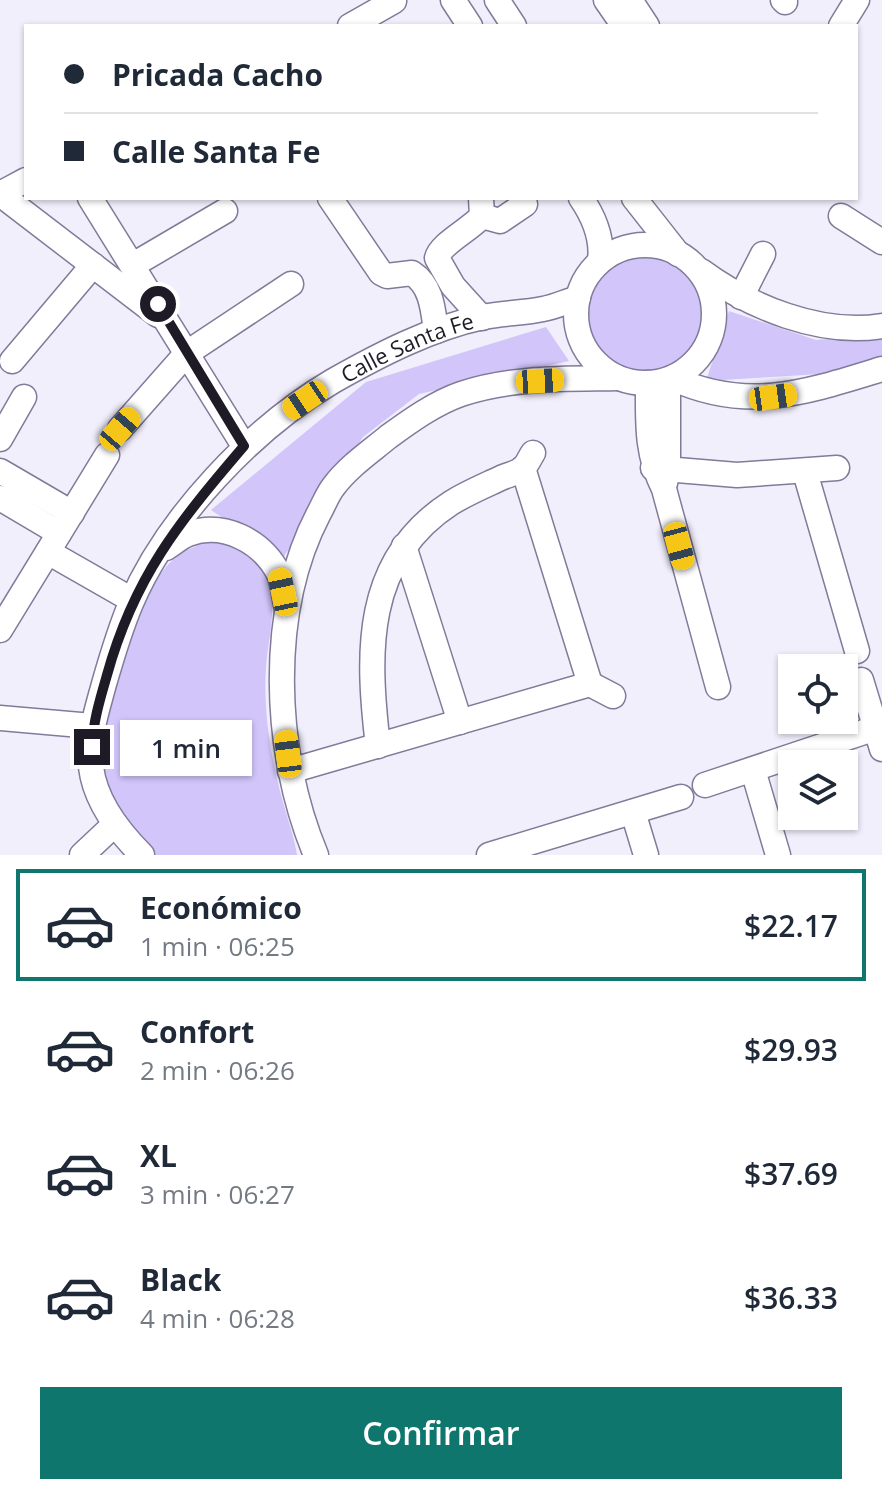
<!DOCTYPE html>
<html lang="es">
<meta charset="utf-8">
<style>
:root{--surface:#fff;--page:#f6f6f7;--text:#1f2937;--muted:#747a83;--line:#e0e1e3;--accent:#0f766e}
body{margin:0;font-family:"Open Sans",sans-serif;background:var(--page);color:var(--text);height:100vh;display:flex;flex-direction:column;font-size:30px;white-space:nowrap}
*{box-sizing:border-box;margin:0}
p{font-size:26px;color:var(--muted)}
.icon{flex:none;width:44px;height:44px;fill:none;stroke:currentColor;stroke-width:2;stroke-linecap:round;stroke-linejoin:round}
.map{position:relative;height:855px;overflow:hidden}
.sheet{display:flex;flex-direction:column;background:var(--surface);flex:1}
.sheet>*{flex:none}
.guide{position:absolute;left:24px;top:24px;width:834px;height:176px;border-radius:0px;box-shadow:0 2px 6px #0004;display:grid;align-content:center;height:176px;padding:0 40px;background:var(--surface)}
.fabs{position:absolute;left:778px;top:654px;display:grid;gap:16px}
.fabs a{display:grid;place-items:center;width:80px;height:80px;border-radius:0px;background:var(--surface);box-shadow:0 2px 6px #0004;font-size:40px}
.end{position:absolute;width:36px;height:36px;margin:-18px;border:10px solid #1e1b27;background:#fff;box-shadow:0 0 0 4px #fff}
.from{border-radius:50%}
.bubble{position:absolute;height:56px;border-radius:0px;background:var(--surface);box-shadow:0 2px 6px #0004;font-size:26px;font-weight:600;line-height:56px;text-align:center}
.car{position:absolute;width:24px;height:48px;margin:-24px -12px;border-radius:10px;box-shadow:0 0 6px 2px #0007;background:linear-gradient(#f5c518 24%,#345 0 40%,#f5c518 0 76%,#345 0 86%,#f5c518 0)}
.guide b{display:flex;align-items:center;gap:28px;height:76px;font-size:30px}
.guide b+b{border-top:2px solid var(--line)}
.guide i{width:20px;height:20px;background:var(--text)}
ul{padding:14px 0 0;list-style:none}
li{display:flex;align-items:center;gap:24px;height:112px;margin:0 16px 12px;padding:0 24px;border:4px solid transparent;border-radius:0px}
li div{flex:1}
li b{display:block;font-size:30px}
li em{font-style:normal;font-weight:600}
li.selected{border-color:var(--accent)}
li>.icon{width:72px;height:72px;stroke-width:1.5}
.action{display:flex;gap:16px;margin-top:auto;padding:16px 40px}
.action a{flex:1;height:92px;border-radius:0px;background:var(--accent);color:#fff;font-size:32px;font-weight:600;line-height:92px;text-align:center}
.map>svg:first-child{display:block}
.green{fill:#d1c5fa}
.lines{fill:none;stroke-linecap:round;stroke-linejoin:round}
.minor-casing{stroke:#817a99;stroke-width:27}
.minor{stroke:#fff;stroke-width:24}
.route{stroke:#1e1b27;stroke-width:10}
.labels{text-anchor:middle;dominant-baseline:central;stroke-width:6;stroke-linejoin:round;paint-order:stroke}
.street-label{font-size:22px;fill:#1e1b27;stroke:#fff}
</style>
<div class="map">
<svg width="882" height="855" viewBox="0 0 882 855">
<rect width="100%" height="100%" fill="#f2effd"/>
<path class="green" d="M588 313a58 58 0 1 1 116 0a58 58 0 1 1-116 0Z
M 729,311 L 816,340 L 882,334 L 882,360 L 838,373 L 706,381 Z
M 546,327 L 569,361 L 419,394 L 363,437 L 283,558 L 211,510 L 366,382 Z
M 206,542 C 232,543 253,551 266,576 C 279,603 268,639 266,667 C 263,712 271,759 283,802 C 288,820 294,836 297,855 L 156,855 C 144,846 137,836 128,823 C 122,815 114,807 110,798 C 81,733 128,634 159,576 C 172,557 185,550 206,542 Z"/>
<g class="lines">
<g class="minor-casing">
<g id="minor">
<path d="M 453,0 L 470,26"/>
<path d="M 497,0 L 514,26"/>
<path d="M 606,0 L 624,26"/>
<path d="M 630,0 L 647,26"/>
<path d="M 783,0 L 785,2"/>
<path d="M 350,26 L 394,1"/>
<path d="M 841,26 L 857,0"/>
<path d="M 0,194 L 158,315"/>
<path d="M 0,194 L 26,180"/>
<path d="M 90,198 L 244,446"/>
<path d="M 330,198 L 381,273 L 387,276 L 412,273 C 432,286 433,310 436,331"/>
<path d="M 481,198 L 482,216 C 471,229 440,244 437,258 L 453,286 L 482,318"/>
<path d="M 581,198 C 594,217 603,238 600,261"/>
<path d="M 634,198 L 678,254"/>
<path d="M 482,216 L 500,221 L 525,204"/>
<path d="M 841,216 L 882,242"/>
<circle cx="645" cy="314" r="69"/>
<path d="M 133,265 L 225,211"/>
<path d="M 701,271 C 750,307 820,336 882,326"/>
<path d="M 741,297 L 763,254"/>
<path d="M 12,361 L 93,265"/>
<path d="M 672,378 C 748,413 807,392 882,369"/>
<path d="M 648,383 C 648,422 646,453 664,489 L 718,687"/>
<path d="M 120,429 L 187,353 L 291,284"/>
<path d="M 0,439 L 24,397"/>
<path d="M 523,468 L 590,684"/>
<path d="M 653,468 L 737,475 L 837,468"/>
<path d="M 0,471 L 72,513"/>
<path d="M 805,472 L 857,651"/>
<path d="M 665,483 L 668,470 L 668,380"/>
<path d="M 0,498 L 59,533"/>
<path d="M 404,546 L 460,722"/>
<path d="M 166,548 C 173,544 180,537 188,534 C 224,521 262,541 279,574 C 283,583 284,596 286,605"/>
<path d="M 48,552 L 132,600"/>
<path d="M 0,630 L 107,455"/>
<path d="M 861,680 L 882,749"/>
<path d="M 0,718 L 92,726"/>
<path d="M 378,746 C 367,653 363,560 451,503 C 467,493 484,486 501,478 C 507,475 518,473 523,468 C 527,465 530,457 533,453"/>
<path d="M 753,770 L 778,855"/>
<path d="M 290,771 L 590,684 L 613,696"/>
<path d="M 705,785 L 876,728"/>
<path d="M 633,812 L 646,855"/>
<path d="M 82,855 L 115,824"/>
<path id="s1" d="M 142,855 C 118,831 95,801 91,767 C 87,739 97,710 104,684 C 112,656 120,629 131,603 C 168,517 253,428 333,381 C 379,355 431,328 483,317 C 503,313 524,313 543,309 C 555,307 567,301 578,298"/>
<path d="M 316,855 C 273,753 267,612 319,513 C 324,504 328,493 334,486 C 348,467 370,452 388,437 C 410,421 435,403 461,394 C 512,377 565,379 618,378"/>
<path d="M 489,855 L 681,797"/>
</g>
</g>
<use href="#minor" class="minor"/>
</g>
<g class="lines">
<path class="route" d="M 92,747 C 93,722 100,699 107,675 C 134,577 179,522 244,446 L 158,304"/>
</g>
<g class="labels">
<g class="street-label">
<text stroke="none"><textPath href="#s1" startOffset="660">Calle Santa Fe</textPath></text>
</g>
</g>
</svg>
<div class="fabs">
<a><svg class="icon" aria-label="locate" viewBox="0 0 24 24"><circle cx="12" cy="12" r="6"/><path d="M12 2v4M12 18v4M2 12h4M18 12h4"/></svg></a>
<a><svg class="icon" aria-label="layers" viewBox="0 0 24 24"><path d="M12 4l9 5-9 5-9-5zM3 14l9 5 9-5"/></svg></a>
</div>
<i class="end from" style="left:158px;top:304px"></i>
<i class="end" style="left:92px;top:747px"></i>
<div class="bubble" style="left:120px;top:720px;width:132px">1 min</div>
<i class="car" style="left:540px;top:381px;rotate:87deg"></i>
<i class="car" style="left:773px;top:397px;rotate:82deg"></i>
<i class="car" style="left:305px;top:400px;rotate:236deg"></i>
<i class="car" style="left:120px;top:429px;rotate:41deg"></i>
<i class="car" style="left:679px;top:546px;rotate:165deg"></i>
<i class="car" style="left:283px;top:592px;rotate:348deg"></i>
<i class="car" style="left:288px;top:754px;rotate:353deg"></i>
<div class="guide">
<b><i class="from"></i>Pricada Cacho</b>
<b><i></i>Calle Santa Fe</b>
</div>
</div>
<section class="sheet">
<ul>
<li class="selected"><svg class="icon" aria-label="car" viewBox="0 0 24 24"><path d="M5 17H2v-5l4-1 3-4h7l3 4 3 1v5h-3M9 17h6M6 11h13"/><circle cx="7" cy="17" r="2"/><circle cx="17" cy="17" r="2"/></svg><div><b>Económico</b><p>1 min · 06:25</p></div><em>$22.17</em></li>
<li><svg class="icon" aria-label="car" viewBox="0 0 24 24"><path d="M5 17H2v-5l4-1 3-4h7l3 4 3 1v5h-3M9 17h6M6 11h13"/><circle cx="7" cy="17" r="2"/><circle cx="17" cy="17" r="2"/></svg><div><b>Confort</b><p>2 min · 06:26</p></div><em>$29.93</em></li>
<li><svg class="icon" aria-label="car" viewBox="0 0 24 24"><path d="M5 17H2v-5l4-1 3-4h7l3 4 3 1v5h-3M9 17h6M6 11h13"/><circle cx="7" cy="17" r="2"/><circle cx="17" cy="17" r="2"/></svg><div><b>XL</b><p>3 min · 06:27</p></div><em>$37.69</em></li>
<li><svg class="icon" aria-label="car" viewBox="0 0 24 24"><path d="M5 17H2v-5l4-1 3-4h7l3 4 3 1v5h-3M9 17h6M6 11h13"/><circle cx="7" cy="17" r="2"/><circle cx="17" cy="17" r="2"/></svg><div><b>Black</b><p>4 min · 06:28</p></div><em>$36.33</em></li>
</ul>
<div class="action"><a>Confirmar</a></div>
</section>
